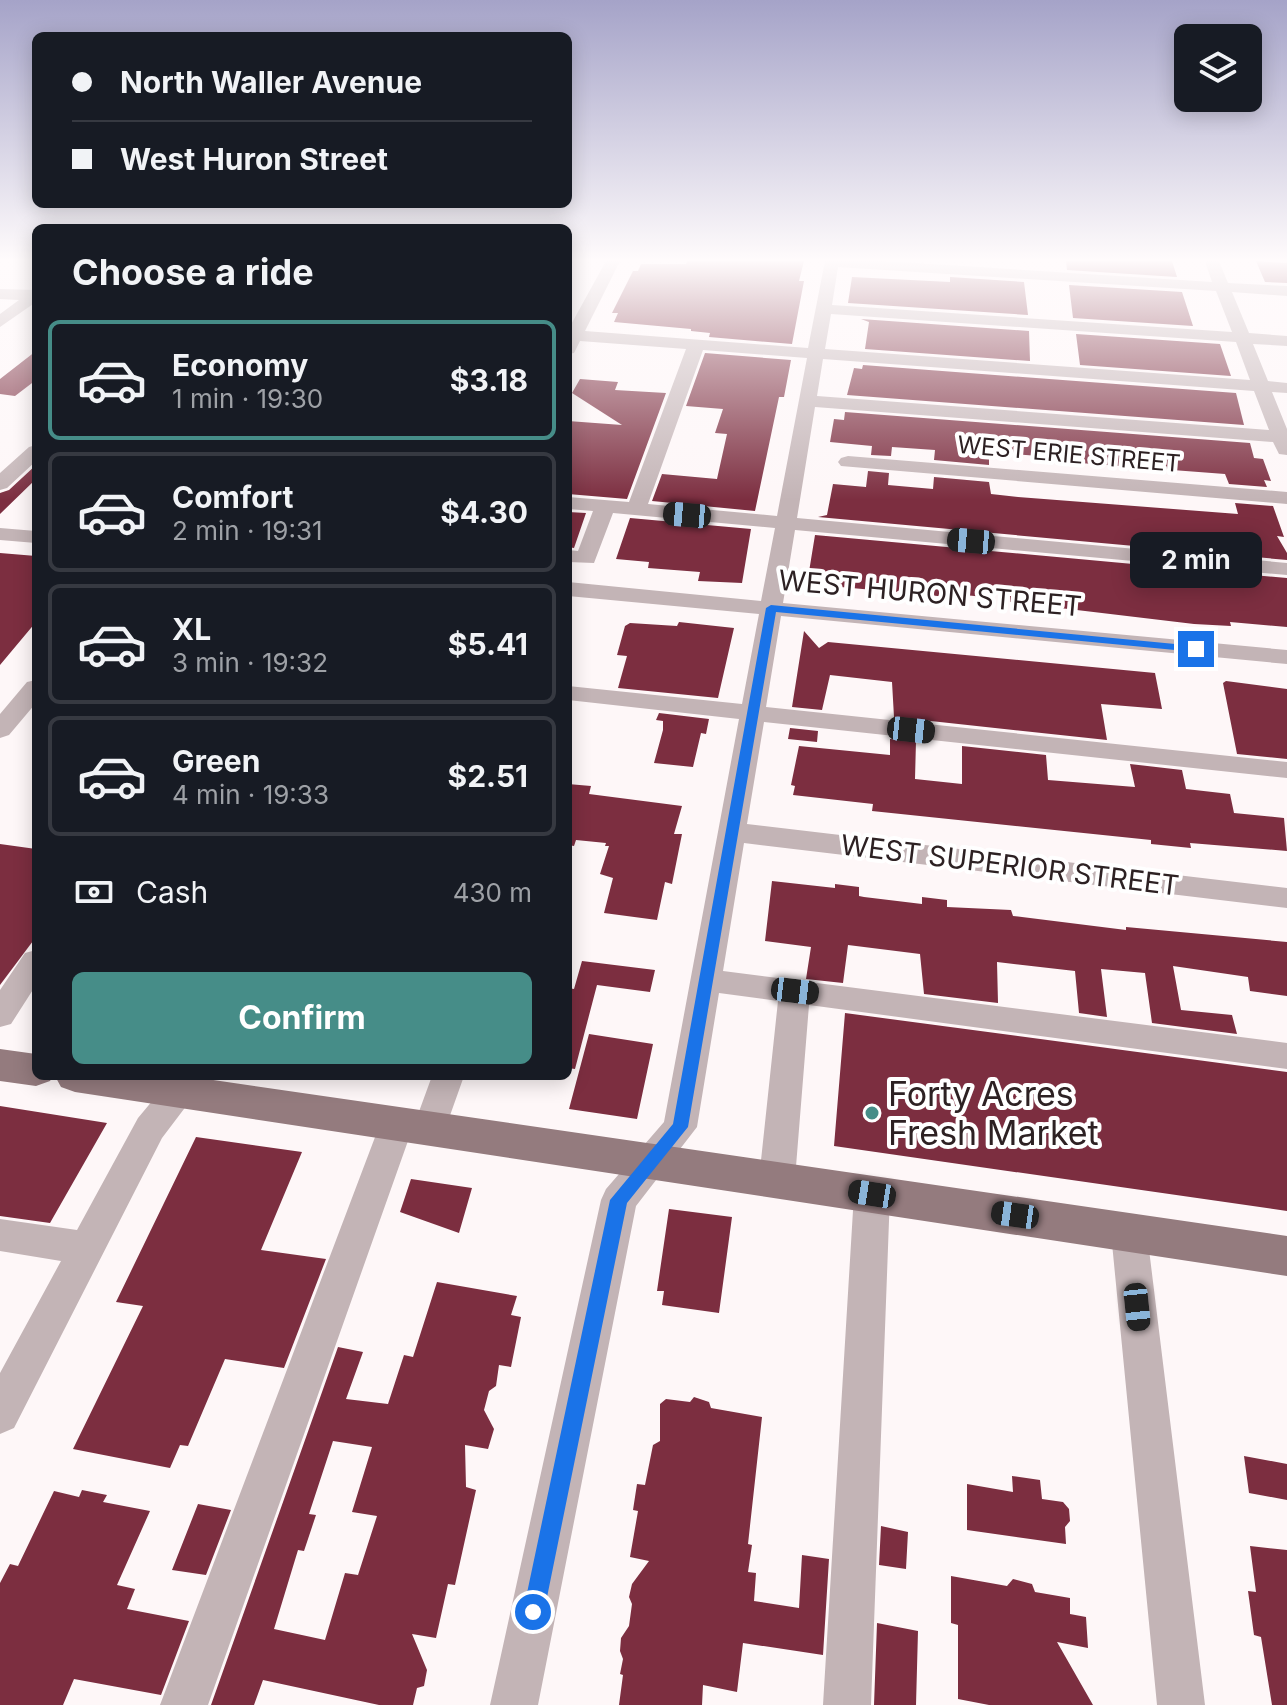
<!DOCTYPE html>
<meta charset="utf-8">
<style>
:root{--surface:#171b24;--page:#20242c;--text:#f1f3f6;--muted:#9ea1a6;--line:#363941;--accent:#468d88}
body{margin:0;font-family:Inter,sans-serif;background:var(--page);color:var(--text);height:100vh;display:flex;flex-direction:column;font-size:30px;white-space:nowrap}
*{box-sizing:border-box;margin:0}
p{font-size:26px;color:var(--muted)}
.icon{flex:none;width:44px;height:44px;fill:none;stroke:currentColor;stroke-width:2;stroke-linecap:round;stroke-linejoin:round}
.map{position:relative;flex:1;overflow:hidden}
.sheet{position:absolute;left:32px;top:224px;width:540px;height:856px;display:flex;flex-direction:column;background:var(--surface);border-radius:12px;box-shadow:0 4px 20px #0003}
.sheet>*{flex:none}
.top-card{position:absolute;left:32px;top:32px;width:540px;height:176px;border-radius:12px;box-shadow:0 4px 20px #0003;display:grid;align-content:center;height:176px;padding:0 40px;background:var(--surface)}
.buttons{position:absolute;left:1174px;top:24px;display:grid;gap:16px}
.buttons a{display:grid;place-items:center;width:88px;height:88px;border-radius:12px;background:var(--surface);box-shadow:0 4px 20px #0003;font-size:40px}
.end{position:absolute;width:36px;height:36px;margin:-18px;border:10px solid #1a73e8;background:#fff;box-shadow:0 0 0 4px #fff}
.from{border-radius:50%}
.bubble{position:absolute;height:56px;border-radius:12px;background:var(--surface);box-shadow:0 4px 20px #0003;font-size:26px;font-weight:700;line-height:56px;text-align:center}
.car{position:absolute;width:24px;height:48px;margin:-24px -12px;border-radius:10px;box-shadow:0 0 6px 2px #0007;background:linear-gradient(#222 24%,#8ab4d8 0 40%,#222 0 76%,#8ab4d8 0 86%,#222 0)}
.top-card b{display:flex;align-items:center;gap:28px;height:76px;font-size:30px}
.top-card b+b{border-top:2px solid var(--line)}
.top-card i{width:20px;height:20px;background:var(--text)}
ul{padding:0;list-style:none}
li{display:flex;align-items:center;gap:24px;height:120px;margin:0 16px 12px;padding:0 24px;border:4px solid var(--line);border-radius:12px}
li div{flex:1}
li b{display:block;font-size:30px}
li em{font-style:normal;font-weight:700}
li.current{border-color:var(--accent)}
li>.icon{width:72px;height:72px;stroke-width:1.5}
h2{padding:0 40px;font-size:36px;line-height:96px}
.pay{display:flex;align-items:center;gap:20px;height:88px;padding:0 40px;font-size:30px}
.pay p{margin-inline-start:auto}
.primary-button{display:flex;gap:16px;margin-top:auto;padding:16px 40px}
.primary-button a{flex:1;height:92px;border-radius:12px;background:var(--accent);color:#fff;font-size:32px;font-weight:700;line-height:92px;text-align:center}
.map>svg:first-child{display:block}
.building{fill:#7c2e40;fill-rule:evenodd}
.lines{fill:none;stroke-linecap:round;stroke-linejoin:round}
.minor{fill:#c3b4b6;fill-rule:evenodd}
.major{fill:#947b7e;fill-rule:evenodd}
.route{fill:#1a73e8}
.poi-dot{fill:#468d88;stroke:#fff;stroke-width:3}
.labels{text-anchor:middle;dominant-baseline:central;stroke-width:8;stroke-linejoin:round;paint-order:stroke}
.far-street-label{font-size:24px;fill:#2d2123;stroke:#fff}
.street-label{font-size:28px;fill:#2d2123;stroke:#fff}
.near-poi-label{font-size:34px;fill:#2d2123;stroke:#fff;text-anchor:start}
</style>
<div class="map">
<svg width="1287" height="1705" viewBox="0 0 1287 1705">
<rect width="100%" height="100%" fill="#fef7f8"/>
<path class="building" d="M 687,261 L 804,261 L 799,281 L 804,281 L 792,344 L 709,337 L 710,333 L 691,331 L 691,329 L 614,322 L 618,313 L 612,313 L 633,271 L 638,271 L 641,264 L 686,264 Z
M 1066,261 L 1172,261 L 1177,277 L 1067,270 Z
M 1256,261 L 1287,263 L 1287,283 L 1265,282 Z
M 852,277 L 950,282 L 950,277 L 1024,282 L 1028,315 L 848,303 Z
M 1069,285 L 1182,292 L 1193,326 L 1073,318 Z
M 861,319 L 1029,331 L 1030,361 L 865,349 L 869,322 Z
M 1076,334 L 1220,344 L 1231,376 L 1080,365 Z
M 36,351 L 36,380 L 15,396 L 0,394 L 0,379 Z
M 705,353 L 791,360 L 784,397 L 779,397 L 755,511 L 652,501 L 662,474 L 717,479 L 727,434 L 715,433 L 723,409 L 686,406 Z
M 863,365 L 1236,393 L 1244,425 L 847,395 L 854,368 L 862,369 Z
M 580,379 L 618,382 L 615,390 L 666,393 L 627,499 L 568,494 L 568,421 L 622,425 L 572,393 Z
M 845,412 L 1250,443 L 1254,458 L 1263,459 L 1271,481 L 1264,480 L 1267,487 L 1229,484 L 1225,474 L 1067,462 L 1065,458 L 989,452 L 989,465 L 934,460 L 935,450 L 892,447 L 891,456 L 871,455 L 872,446 L 830,442 L 834,419 L 844,420 Z
M 36,465 L 36,479 L 0,514 L 0,493 L 9,490 Z
M 868,471 L 889,473 L 888,485 L 933,489 L 934,477 L 989,482 L 991,494 L 1018,497 L 1238,514 L 1235,503 L 1273,506 L 1284,537 L 1277,536 L 1287,553 L 1287,560 L 818,517 L 827,515 L 833,484 L 866,487 Z
M 568,512 L 586,513 L 574,548 L 568,547 Z
M 630,518 L 751,529 L 742,583 L 698,581 L 700,572 L 648,568 L 649,562 L 616,559 Z
M 815,535 L 1287,578 L 1287,627 L 1230,622 L 1231,626 L 1194,624 L 1010,602 L 1010,586 L 984,597 L 955,594 L 955,598 L 911,593 L 904,588 L 896,592 L 807,584 Z
M 0,553 L 36,556 L 36,622 L 0,665 Z
M 679,622 L 734,628 L 718,698 L 618,688 L 627,656 L 617,655 L 625,626 L 630,623 L 677,626 Z
M 804,631 L 819,648 L 828,642 L 1155,673 L 1162,709 L 1101,704 L 1107,740 L 894,717 L 892,682 L 830,675 L 822,710 L 792,707 Z
M 1226,681 L 1287,689 L 1287,759 L 1237,754 L 1223,683 Z
M 659,713 L 709,719 L 706,734 L 701,733 L 693,767 L 654,763 L 663,730 L 663,721 L 656,720 Z
M 790,728 L 818,731 L 817,742 L 788,739 Z
M 890,739 L 916,741 L 915,779 L 962,784 L 962,746 L 1046,755 L 1048,780 L 1135,787 L 1130,764 L 1182,770 L 1186,789 L 1230,794 L 1234,813 L 1284,818 L 1287,851 L 1190,843 L 1191,848 L 1151,844 L 1151,840 L 872,811 L 873,804 L 793,795 L 795,786 L 791,785 L 799,746 L 890,755 Z
M 568,784 L 591,786 L 589,794 L 682,806 L 674,834 L 682,834 L 672,884 L 665,882 L 657,920 L 604,913 L 613,878 L 600,874 L 609,846 L 605,846 L 606,843 L 576,840 L 574,846 L 568,845 Z
M 0,844 L 36,849 L 36,937 L 0,985 Z
M 772,881 L 835,888 L 835,884 L 859,887 L 859,896 L 864,897 L 922,904 L 922,897 L 947,900 L 947,907 L 1011,910 L 1013,916 L 1126,930 L 1126,927 L 1287,942 L 1287,996 L 1250,991 L 1248,977 L 1173,966 L 1181,1010 L 1232,1015 L 1237,1034 L 1152,1023 L 1145,973 L 1101,969 L 1107,1017 L 1079,1013 L 1075,971 L 997,962 L 998,1003 L 924,994 L 920,954 L 848,945 L 843,983 L 806,979 L 811,947 L 765,941 Z
M 582,961 L 655,970 L 650,992 L 597,985 L 575,1069 L 568,1068 L 568,988 L 574,989 Z
M 845,1013 L 1287,1072 L 1287,1211 L 834,1146 Z
M 589,1034 L 653,1044 L 637,1119 L 569,1109 Z
M 0,1106 L 107,1123 L 50,1223 L 0,1216 Z
M 196,1137 L 302,1152 L 261,1250 L 326,1259 L 284,1368 L 225,1359 L 188,1446 L 180,1445 L 170,1468 L 73,1449 L 143,1306 L 116,1302 Z
M 411,1179 L 472,1188 L 459,1233 L 400,1212 Z
M 669,1209 L 732,1217 L 719,1313 L 662,1305 L 664,1291 L 657,1291 Z
M 437,1282 L 517,1296 L 511,1315 L 521,1317 L 511,1367 L 499,1365 L 496,1386 L 489,1391 L 484,1410 L 494,1429 L 488,1449 L 465,1445 L 466,1487 L 476,1490 L 455,1585 L 448,1584 L 436,1638 L 412,1634 L 427,1670 L 424,1686 L 417,1688 L 413,1705 L 379,1705 L 263,1680 L 254,1705 L 211,1705 L 338,1347 L 363,1352 L 346,1399 L 388,1404 L 404,1355 L 413,1357 ZM 333,1441 L 372,1447 L 352,1512 L 377,1516 L 358,1575 L 345,1573 L 325,1640 L 274,1629 L 298,1550 L 304,1551 L 316,1515 L 309,1514 Z
M 694,1397 L 709,1402 L 711,1408 L 762,1417 L 748,1544 L 752,1545 L 748,1572 L 756,1573 L 754,1601 L 799,1608 L 802,1555 L 829,1559 L 823,1655 L 743,1643 L 737,1692 L 703,1685 L 702,1705 L 619,1705 L 623,1675 L 620,1674 L 623,1659 L 620,1651 L 621,1638 L 629,1626 L 632,1604 L 629,1597 L 632,1584 L 649,1561 L 630,1557 L 638,1511 L 633,1510 L 637,1484 L 645,1485 L 653,1445 L 660,1441 L 660,1404 L 666,1399 L 690,1402 Z
M 1244,1456 L 1287,1464 L 1287,1500 L 1249,1493 Z
M 1012,1476 L 1040,1480 L 1042,1499 L 1063,1502 L 1069,1509 L 1070,1521 L 1065,1527 L 1066,1544 L 967,1530 L 967,1484 L 1013,1492 Z
M 82,1490 L 107,1495 L 103,1502 L 150,1511 L 117,1585 L 135,1589 L 127,1609 L 189,1621 L 161,1695 L 74,1679 L 63,1705 L 0,1705 L 0,1583 L 10,1564 L 18,1566 L 54,1491 L 79,1497 Z
M 198,1504 L 231,1510 L 206,1575 L 172,1570 Z
M 881,1526 L 908,1532 L 906,1569 L 879,1565 Z
M 1250,1546 L 1287,1550 L 1287,1705 L 1272,1705 L 1261,1637 L 1254,1635 L 1248,1591 L 1256,1592 Z
M 951,1576 L 1007,1586 L 1013,1579 L 1032,1584 L 1035,1592 L 1070,1598 L 1070,1614 L 1086,1617 L 1088,1648 L 1057,1642 L 1093,1705 L 989,1705 L 958,1699 L 958,1625 L 951,1623 Z
M 877,1623 L 918,1631 L 916,1705 L 874,1705 Z"/>
<g class="lines">
<path class="minor" d="M 606,261 L 620,261 L 585,331 L 808,348 L 825,261 L 884,261 L 1212,282 L 1205,261 L 1219,261 L 1228,283 L 1287,286 L 1287,296 L 1232,292 L 1249,333 L 1287,336 L 1287,346 L 1253,344 L 1268,381 L 1287,383 L 1287,393 L 1272,392 L 1287,429 L 1287,455 L 1279,454 L 1273,442 L 815,407 L 797,518 L 1287,563 L 1287,575 L 795,530 L 783,603 L 1287,650 L 1287,664 L 781,616 L 766,707 L 1287,762 L 1287,778 L 764,722 L 747,824 L 1287,888 L 1287,908 L 744,843 L 723,971 L 1287,1043 L 1287,1069 L 809,1005 L 795,1179 L 789,1190 L 777,1194 L 765,1190 L 759,1179 L 778,1001 L 719,993 L 697,1127 L 636,1206 L 538,1705 L 490,1705 L 601,1200 L 606,1189 L 664,1122 L 739,719 L 568,700 L 568,686 L 742,704 L 759,614 L 568,596 L 568,582 L 761,601 L 775,528 L 613,513 L 594,563 L 568,562 L 568,550 L 578,551 L 593,511 L 568,509 L 568,497 L 629,502 L 686,349 L 580,341 L 574,353 L 568,354 L 568,330 ZM 838,267 L 1216,291 L 1232,332 L 832,305 ZM 831,314 L 1236,342 L 1250,380 L 825,349 ZM 703,350 L 807,358 L 777,516 L 648,504 ZM 823,359 L 1254,391 L 1269,430 L 817,396 Z
M 0,289 L 36,290 L 36,302 L 0,327 L 0,314 L 19,300 L 0,299 Z
M 36,445 L 36,461 L 7,488 L 0,490 L 0,473 L 29,447 Z
M 848,456 L 1287,492 L 1287,504 L 841,466 L 838,462 L 841,458 Z
M 0,528 L 36,531 L 36,543 L 0,540 Z
M 36,680 L 36,703 L 9,735 L 0,738 L 0,714 L 27,682 Z
M 36,950 L 36,985 L 11,1024 L 0,1027 L 0,990 L 25,953 Z
M 173,1076 L 209,1076 L 162,1138 L 14,1428 L 0,1434 L 0,1373 L 61,1261 L 0,1251 L 0,1219 L 77,1230 L 138,1118 Z
M 432,1076 L 464,1076 L 442,1138 L 430,1142 L 418,1138 L 413,1128 Z
M 397,1110 L 409,1114 L 414,1124 L 208,1705 L 160,1705 L 380,1124 L 385,1114 Z
M 872,1179 L 885,1183 L 890,1194 L 871,1705 L 823,1705 L 854,1194 L 859,1183 Z
M 1129,1217 L 1142,1222 L 1147,1233 L 1205,1705 L 1157,1705 L 1111,1233 L 1116,1222 Z"/>
<path class="major" d="M 0,1049 L 36,1054 L 36,1076 L 53,1076 L 50,1081 L 36,1086 L 0,1081 Z
M 55,1076 L 186,1076 L 1287,1236 L 1287,1276 L 75,1092 L 61,1087 Z"/>
</g>
<linearGradient id="sky" x2="0" y2="1"><stop stop-color="#a5a3c8"/><stop offset="0.52" stop-color="#fffbfc"/><stop offset="1" stop-color="#fffbfc" stop-opacity="0"/></linearGradient>
<rect width="1287" height="500" fill="url(#sky)"/>
<path class="route" d="M 771,605 L 1196,646 L 1201,649 L 1196,652 L 776,612 L 688,1127 L 627,1203 L 544,1612 L 541,1620 L 533,1623 L 526,1620 L 523,1612 L 610,1200 L 673,1124 L 766,608 Z"/>
<circle class="poi-dot" cx="872" cy="1113" r="8"/>
<g class="labels">
<g class="far-street-label">
<text transform="translate(1069 454) rotate(5)">WEST ERIE STREET</text>
</g>
<g class="street-label">
<text transform="translate(930 593) rotate(5)">WEST HURON STREET</text>
<text transform="translate(1010 865) rotate(7)">WEST SUPERIOR STREET</text>
</g>
<g class="near-poi-label">
<text x="888" y="1093">Forty Acres<tspan x="888" dy="39">Fresh Market</tspan></text>
</g>
</g>
</svg>
<div class="buttons">
<a><svg class="icon" aria-label="layers" viewBox="0 0 24 24"><path d="M12 4l9 5-9 5-9-5zM3 14l9 5 9-5"/></svg></a>
</div>
<i class="end from" style="left:533px;top:1612px"></i>
<i class="end" style="left:1196px;top:649px"></i>
<div class="bubble" style="left:1130px;top:532px;width:132px">2 min</div>
<i class="car" style="left:687px;top:515px;rotate:275deg"></i>
<i class="car" style="left:971px;top:541px;rotate:275deg"></i>
<i class="car" style="left:911px;top:730px;rotate:96deg"></i>
<i class="car" style="left:795px;top:991px;rotate:97deg"></i>
<i class="car" style="left:872px;top:1194px;rotate:279deg"></i>
<i class="car" style="left:1015px;top:1215px;rotate:278deg"></i>
<i class="car" style="left:1137px;top:1307px;rotate:174deg"></i>
<div class="top-card">
<b><i class="from"></i>North Waller Avenue</b>
<b><i></i>West Huron Street</b>
</div>
<section class="sheet">
<h2>Choose a ride</h2>
<ul>
<li class="current"><svg class="icon" aria-label="car" viewBox="0 0 24 24"><path d="M5 17H2v-5l4-1 3-4h7l3 4 3 1v5h-3M9 17h6M6 11h13"/><circle cx="7" cy="17" r="2"/><circle cx="17" cy="17" r="2"/></svg><div><b>Economy</b><p>1 min · 19:30</p></div><em>$3.18</em></li>
<li><svg class="icon" aria-label="car" viewBox="0 0 24 24"><path d="M5 17H2v-5l4-1 3-4h7l3 4 3 1v5h-3M9 17h6M6 11h13"/><circle cx="7" cy="17" r="2"/><circle cx="17" cy="17" r="2"/></svg><div><b>Comfort</b><p>2 min · 19:31</p></div><em>$4.30</em></li>
<li><svg class="icon" aria-label="car" viewBox="0 0 24 24"><path d="M5 17H2v-5l4-1 3-4h7l3 4 3 1v5h-3M9 17h6M6 11h13"/><circle cx="7" cy="17" r="2"/><circle cx="17" cy="17" r="2"/></svg><div><b>XL</b><p>3 min · 19:32</p></div><em>$5.41</em></li>
<li><svg class="icon" aria-label="car" viewBox="0 0 24 24"><path d="M5 17H2v-5l4-1 3-4h7l3 4 3 1v5h-3M9 17h6M6 11h13"/><circle cx="7" cy="17" r="2"/><circle cx="17" cy="17" r="2"/></svg><div><b>Green</b><p>4 min · 19:33</p></div><em>$2.51</em></li>
</ul>
<div class="pay"><svg class="icon" aria-label="cash" viewBox="0 0 24 24"><path d="M3 7h18v10H3z"/><circle cx="12" cy="12" r="2"/></svg>Cash<p>430 m</p></div>
<div class="primary-button"><a>Confirm</a></div>
</section>
</div>
